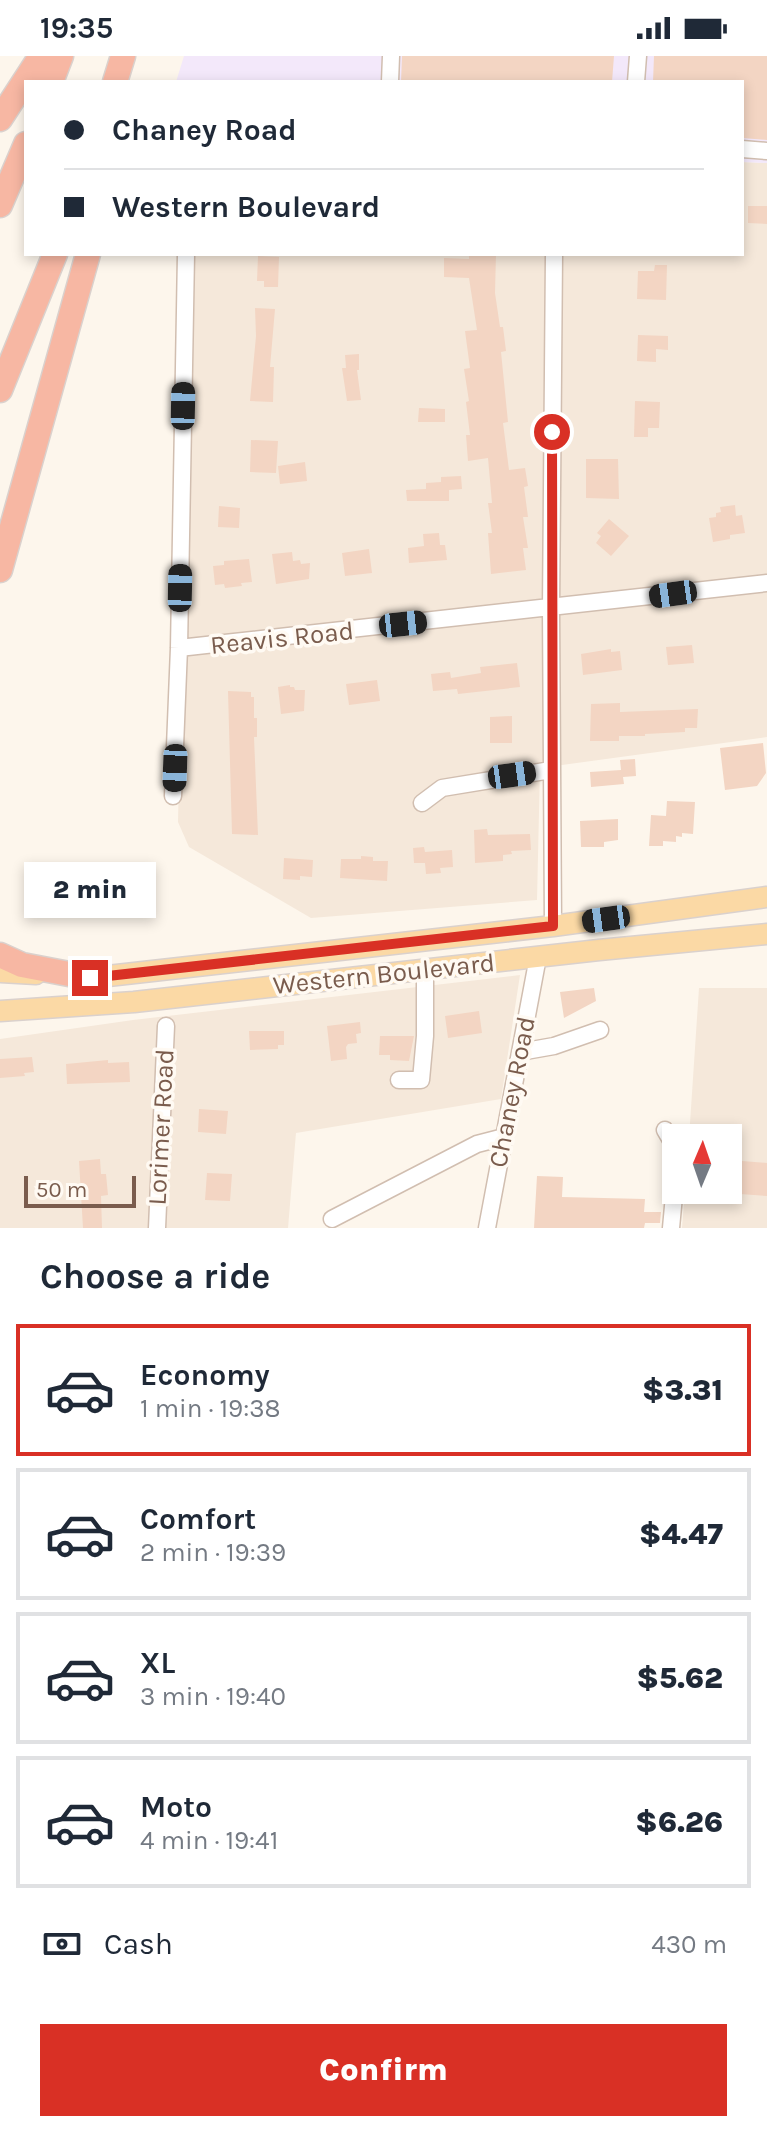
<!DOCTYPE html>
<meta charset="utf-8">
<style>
:root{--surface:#fff;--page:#f2f2f3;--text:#1f2937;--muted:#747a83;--line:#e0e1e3;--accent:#d93025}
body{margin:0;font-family:Karla,sans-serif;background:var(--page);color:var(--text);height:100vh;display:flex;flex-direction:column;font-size:30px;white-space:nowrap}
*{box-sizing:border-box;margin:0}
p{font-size:26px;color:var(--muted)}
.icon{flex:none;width:44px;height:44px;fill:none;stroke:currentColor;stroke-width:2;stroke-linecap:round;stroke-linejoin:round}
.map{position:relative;height:1172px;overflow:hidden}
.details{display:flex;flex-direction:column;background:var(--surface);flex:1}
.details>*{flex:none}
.hud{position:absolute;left:24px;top:24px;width:720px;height:176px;border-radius:0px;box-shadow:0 4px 12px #0003;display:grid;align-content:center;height:176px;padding:0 40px;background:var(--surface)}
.needle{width:52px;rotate:2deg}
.buttons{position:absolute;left:662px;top:1068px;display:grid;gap:16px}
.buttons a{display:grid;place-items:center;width:80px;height:80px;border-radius:0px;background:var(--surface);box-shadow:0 4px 12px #0003;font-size:40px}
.scale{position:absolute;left:24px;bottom:20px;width:112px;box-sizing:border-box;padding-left:8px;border:4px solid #7a5c4d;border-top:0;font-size:22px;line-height:28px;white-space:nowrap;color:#7a5c4d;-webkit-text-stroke:6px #fffaf3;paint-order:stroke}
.end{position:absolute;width:36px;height:36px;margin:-18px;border:10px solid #d93025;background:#fff;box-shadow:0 0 0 4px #fff}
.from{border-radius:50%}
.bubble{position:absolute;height:56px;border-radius:0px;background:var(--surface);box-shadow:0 4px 12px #0003;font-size:26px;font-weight:800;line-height:56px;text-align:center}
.car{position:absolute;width:24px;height:48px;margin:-24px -12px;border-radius:10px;box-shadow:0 0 6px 2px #0007;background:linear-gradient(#222 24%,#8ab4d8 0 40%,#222 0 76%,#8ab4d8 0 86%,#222 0)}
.hud b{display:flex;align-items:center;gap:28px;height:76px;font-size:30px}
.hud b+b{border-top:2px solid var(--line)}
.hud i{width:20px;height:20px;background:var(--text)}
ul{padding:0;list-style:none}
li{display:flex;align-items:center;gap:24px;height:132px;margin:0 16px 12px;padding:0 24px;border:4px solid var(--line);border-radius:0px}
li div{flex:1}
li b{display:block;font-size:30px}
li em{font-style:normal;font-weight:800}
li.selected{border-color:var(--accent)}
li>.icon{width:72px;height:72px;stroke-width:1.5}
h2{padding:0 40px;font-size:36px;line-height:96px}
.pay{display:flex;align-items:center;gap:20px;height:88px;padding:0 40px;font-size:30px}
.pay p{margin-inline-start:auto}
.action{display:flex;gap:16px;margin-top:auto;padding:16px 40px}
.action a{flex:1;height:92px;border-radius:0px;background:var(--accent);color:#fff;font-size:32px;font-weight:800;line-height:92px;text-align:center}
.status{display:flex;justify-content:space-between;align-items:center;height:56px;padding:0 40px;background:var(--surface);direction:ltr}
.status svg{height:22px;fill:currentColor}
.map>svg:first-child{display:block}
.residential{fill:#f5e8da}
.education{fill:#f3e8fa}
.building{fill:#f3d5c3}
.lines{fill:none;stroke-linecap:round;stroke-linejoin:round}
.minor-casing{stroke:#d1beb0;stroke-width:19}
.major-casing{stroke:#dad1cd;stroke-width:23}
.highway-casing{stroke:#dad1cd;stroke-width:27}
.minor{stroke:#fff;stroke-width:16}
.major{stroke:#fbd9a5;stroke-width:20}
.highway{stroke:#f7b7a3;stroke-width:24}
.route{stroke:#d93025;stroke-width:10}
.labels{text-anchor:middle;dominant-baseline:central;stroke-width:7;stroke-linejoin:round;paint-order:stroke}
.street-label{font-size:26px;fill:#7a5c4d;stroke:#fffaf3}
</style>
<div class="status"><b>19:35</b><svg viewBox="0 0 49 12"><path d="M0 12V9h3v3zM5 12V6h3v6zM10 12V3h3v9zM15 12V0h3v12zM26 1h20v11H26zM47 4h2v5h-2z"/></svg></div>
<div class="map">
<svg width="767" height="1172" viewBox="0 0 767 1172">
<rect width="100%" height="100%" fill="#fdf6ec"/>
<path class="residential" d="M 742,106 L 767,107 L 767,681 L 540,712 L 537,844 L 311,862 L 189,791 L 178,766 L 190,198 L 742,198 Z
M 520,919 L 501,1043 L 296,1077 L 288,1172 L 0,1172 L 0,983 L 133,964 Z
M 699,932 L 767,932 L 767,1172 L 682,1172 L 685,1134 L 728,1134 L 728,1082 L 689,1082 Z"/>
<path class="education" d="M 184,0 L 767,0 L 767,107 L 742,106 L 742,26 L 176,26 Z"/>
<path class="building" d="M 402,0 L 614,0 L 612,26 L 401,26 Z
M 654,0 L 767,0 L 767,84 L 742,82 L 742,26 L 653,26 Z
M 748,150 L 767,150 L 767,168 L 748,167 Z
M 469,198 L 496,198 L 495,237 L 500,271 L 503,271 L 506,295 L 501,296 L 508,366 L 503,367 L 509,414 L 525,412 L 528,430 L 524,431 L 528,461 L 523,461 L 528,492 L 523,492 L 526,514 L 491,518 L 488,477 L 492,477 L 488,447 L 492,447 L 488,402 L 468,405 L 466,379 L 470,379 L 466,346 L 469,345 L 464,313 L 470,312 L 465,275 L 477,274 L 469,222 L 444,221 L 444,202 L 469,203 Z
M 258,200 L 279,201 L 278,231 L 264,231 L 264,225 L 257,225 Z
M 655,209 L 667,209 L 666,244 L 637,243 L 638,215 L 654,215 Z
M 255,252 L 275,253 L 270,311 L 274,311 L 273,346 L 250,345 L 256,280 Z
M 638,279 L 668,280 L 668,294 L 656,293 L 656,306 L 637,305 Z
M 359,298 L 359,314 L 357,314 L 361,344 L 347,345 L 342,312 L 346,312 L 345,299 Z
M 635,345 L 660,346 L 659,372 L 648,372 L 648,381 L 634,381 Z
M 419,352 L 445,353 L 445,366 L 418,366 Z
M 251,384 L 278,385 L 276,417 L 250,416 Z
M 586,403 L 618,403 L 619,443 L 586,442 Z
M 305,406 L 307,425 L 280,428 L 278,410 Z
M 461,420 L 462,433 L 449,434 L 449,445 L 407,445 L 406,434 L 426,433 L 426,427 L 441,426 L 441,421 Z
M 735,449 L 736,460 L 742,459 L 745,477 L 730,479 L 730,483 L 713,486 L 709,462 L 716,461 L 716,457 L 721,456 L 720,451 Z
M 219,450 L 240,452 L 239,472 L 218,471 Z
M 609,463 L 629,480 L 611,500 L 596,487 L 601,480 L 597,477 Z
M 439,477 L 440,489 L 445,489 L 447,504 L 409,507 L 408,492 L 424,490 L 423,478 Z
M 369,493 L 372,517 L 345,520 L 342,497 Z
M 292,496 L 293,505 L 300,504 L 301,508 L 310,507 L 309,523 L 276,528 L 272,498 Z
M 249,503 L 252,526 L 241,527 L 242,530 L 225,532 L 224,528 L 215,529 L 213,510 L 224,509 L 224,505 Z
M 692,589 L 694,607 L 668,609 L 666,591 Z
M 611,593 L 611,596 L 620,595 L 622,614 L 583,619 L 581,598 Z
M 517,607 L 520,631 L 458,638 L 457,633 L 433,635 L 431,618 L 450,616 L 451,622 L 481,617 L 480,611 Z
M 377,624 L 380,645 L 349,649 L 346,628 Z
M 290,629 L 290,631 L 294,631 L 295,634 L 305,634 L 304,655 L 281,658 L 278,631 Z
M 228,635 L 251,636 L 251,641 L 254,641 L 254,662 L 257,662 L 257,681 L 254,681 L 258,779 L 232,778 Z
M 620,647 L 620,656 L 698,653 L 697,672 L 685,672 L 685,676 L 645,678 L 645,680 L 619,680 L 619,685 L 590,685 L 591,648 Z
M 512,660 L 512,687 L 490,687 L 490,661 Z
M 763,687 L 766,717 L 757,730 L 725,734 L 720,692 Z
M 635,703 L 636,720 L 623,721 L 624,728 L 591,731 L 590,716 L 621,714 L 620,704 Z
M 667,745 L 695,746 L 693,778 L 682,777 L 682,781 L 676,780 L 676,786 L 663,785 L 663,790 L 649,790 L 651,759 L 666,760 Z
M 618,763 L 618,784 L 604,786 L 604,791 L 581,791 L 580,765 Z
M 487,773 L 488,779 L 530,778 L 531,794 L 511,795 L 512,798 L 503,799 L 503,805 L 475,807 L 474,774 Z
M 424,791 L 425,796 L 452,794 L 453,811 L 440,812 L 441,817 L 426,818 L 425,807 L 414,807 L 413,792 Z
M 361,800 L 373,801 L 373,805 L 388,805 L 387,825 L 340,822 L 341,803 L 361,803 Z
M 284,802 L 313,804 L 312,821 L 300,820 L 300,824 L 283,823 Z
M 594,932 L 596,945 L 564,962 L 560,936 Z
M 479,955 L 482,977 L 448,982 L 445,960 Z
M 360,966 L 361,977 L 356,978 L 357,987 L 348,988 L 346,991 L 347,1003 L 331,1005 L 327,970 Z
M 249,975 L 284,975 L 284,989 L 278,989 L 278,993 L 250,994 Z
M 380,980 L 414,980 L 409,1005 L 390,1004 L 390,999 L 379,999 Z
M 32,1001 L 34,1016 L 24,1017 L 25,1020 L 0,1022 L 0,1003 Z
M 108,1004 L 108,1007 L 129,1006 L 130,1026 L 67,1028 L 66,1008 Z
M 199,1053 L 228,1055 L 226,1078 L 198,1076 Z
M 100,1103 L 101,1118 L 106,1118 L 108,1139 L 101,1140 L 102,1172 L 83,1172 L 79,1105 Z
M 742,1105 L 767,1107 L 767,1140 L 740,1138 Z
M 207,1117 L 232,1118 L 230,1145 L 205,1144 Z
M 537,1120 L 563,1121 L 562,1141 L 645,1143 L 644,1156 L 661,1156 L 660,1167 L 645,1167 L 644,1172 L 534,1172 Z"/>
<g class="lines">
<g class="minor-casing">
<path id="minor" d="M 390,26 L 391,0
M 636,26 L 638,0
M 742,93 L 767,95
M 179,592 L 767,527
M 173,740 L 179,592 L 186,198
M 422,747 L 442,732 L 551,714
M 553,870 L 551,553 L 554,198
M 520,996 L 554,990 L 600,974
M 399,1024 L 421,1024 L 425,980 L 425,913
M 665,1074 L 675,1091 L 676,1106
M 332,1163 L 477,1088 L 504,1081
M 157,1172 L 166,970
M 487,1172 L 538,901
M 671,1172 L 676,1118"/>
</g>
<g class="major-casing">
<path id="major" d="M 0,916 L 36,918
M 76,921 L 90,922 L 553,870 L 767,841
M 0,955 L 134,946 L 599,894 L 767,878"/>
</g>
<g class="highway-casing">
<path id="highway" d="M 51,26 L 61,0
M 115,26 L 123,0
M 0,63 L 41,0
M 0,149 L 26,88
M 0,334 L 55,198
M 0,514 L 88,198
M 0,899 L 22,909 L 90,922"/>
</g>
<use href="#minor" class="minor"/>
<use href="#major" class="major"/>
<use href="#highway" class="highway"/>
</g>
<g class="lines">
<path class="route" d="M 90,922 L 553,870 L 552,376"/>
</g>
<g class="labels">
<g class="street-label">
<text transform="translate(282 582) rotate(-6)">Reavis Road</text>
<text transform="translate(384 918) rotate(-6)">Western Boulevard</text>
<text transform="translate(512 1036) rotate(-79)">Chaney Road</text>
<text transform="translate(161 1071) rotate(-87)">Lorimer Road</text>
</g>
</g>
</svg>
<div class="buttons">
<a><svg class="needle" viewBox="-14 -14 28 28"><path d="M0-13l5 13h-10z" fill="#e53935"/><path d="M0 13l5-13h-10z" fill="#747a83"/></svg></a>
</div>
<div class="scale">50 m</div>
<i class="end from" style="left:552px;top:376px"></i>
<i class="end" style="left:90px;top:922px"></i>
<div class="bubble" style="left:24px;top:806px;width:132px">2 min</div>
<i class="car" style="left:183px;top:350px;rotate:1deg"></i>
<i class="car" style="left:180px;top:532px;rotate:1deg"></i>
<i class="car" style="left:673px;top:538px;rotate:262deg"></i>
<i class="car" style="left:403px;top:568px;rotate:84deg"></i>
<i class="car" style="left:175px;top:712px;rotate:182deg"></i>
<i class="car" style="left:512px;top:719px;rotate:82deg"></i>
<i class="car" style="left:606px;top:863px;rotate:262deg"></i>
<div class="hud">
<b><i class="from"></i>Chaney Road</b>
<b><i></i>Western Boulevard</b>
</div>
</div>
<section class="details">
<h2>Choose a ride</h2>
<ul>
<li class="selected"><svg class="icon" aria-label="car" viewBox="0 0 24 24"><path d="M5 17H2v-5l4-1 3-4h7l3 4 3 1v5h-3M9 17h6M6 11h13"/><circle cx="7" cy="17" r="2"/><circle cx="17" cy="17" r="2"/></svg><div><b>Economy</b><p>1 min · 19:38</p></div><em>$3.31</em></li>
<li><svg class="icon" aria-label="car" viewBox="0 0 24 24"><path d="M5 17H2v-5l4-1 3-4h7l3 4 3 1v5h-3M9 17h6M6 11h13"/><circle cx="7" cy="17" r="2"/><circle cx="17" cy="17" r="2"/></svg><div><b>Comfort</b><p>2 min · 19:39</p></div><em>$4.47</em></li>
<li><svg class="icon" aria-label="car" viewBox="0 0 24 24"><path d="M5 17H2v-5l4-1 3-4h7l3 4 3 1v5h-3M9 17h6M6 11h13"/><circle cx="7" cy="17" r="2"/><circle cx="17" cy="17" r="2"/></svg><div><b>XL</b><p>3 min · 19:40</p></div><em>$5.62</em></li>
<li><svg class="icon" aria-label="car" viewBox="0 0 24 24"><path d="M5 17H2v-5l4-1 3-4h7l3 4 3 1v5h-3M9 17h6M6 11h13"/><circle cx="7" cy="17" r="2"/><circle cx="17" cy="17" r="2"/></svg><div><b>Moto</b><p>4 min · 19:41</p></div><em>$6.26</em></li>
</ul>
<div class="pay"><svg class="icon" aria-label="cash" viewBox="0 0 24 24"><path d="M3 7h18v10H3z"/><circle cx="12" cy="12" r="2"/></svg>Cash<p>430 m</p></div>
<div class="action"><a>Confirm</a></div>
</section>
